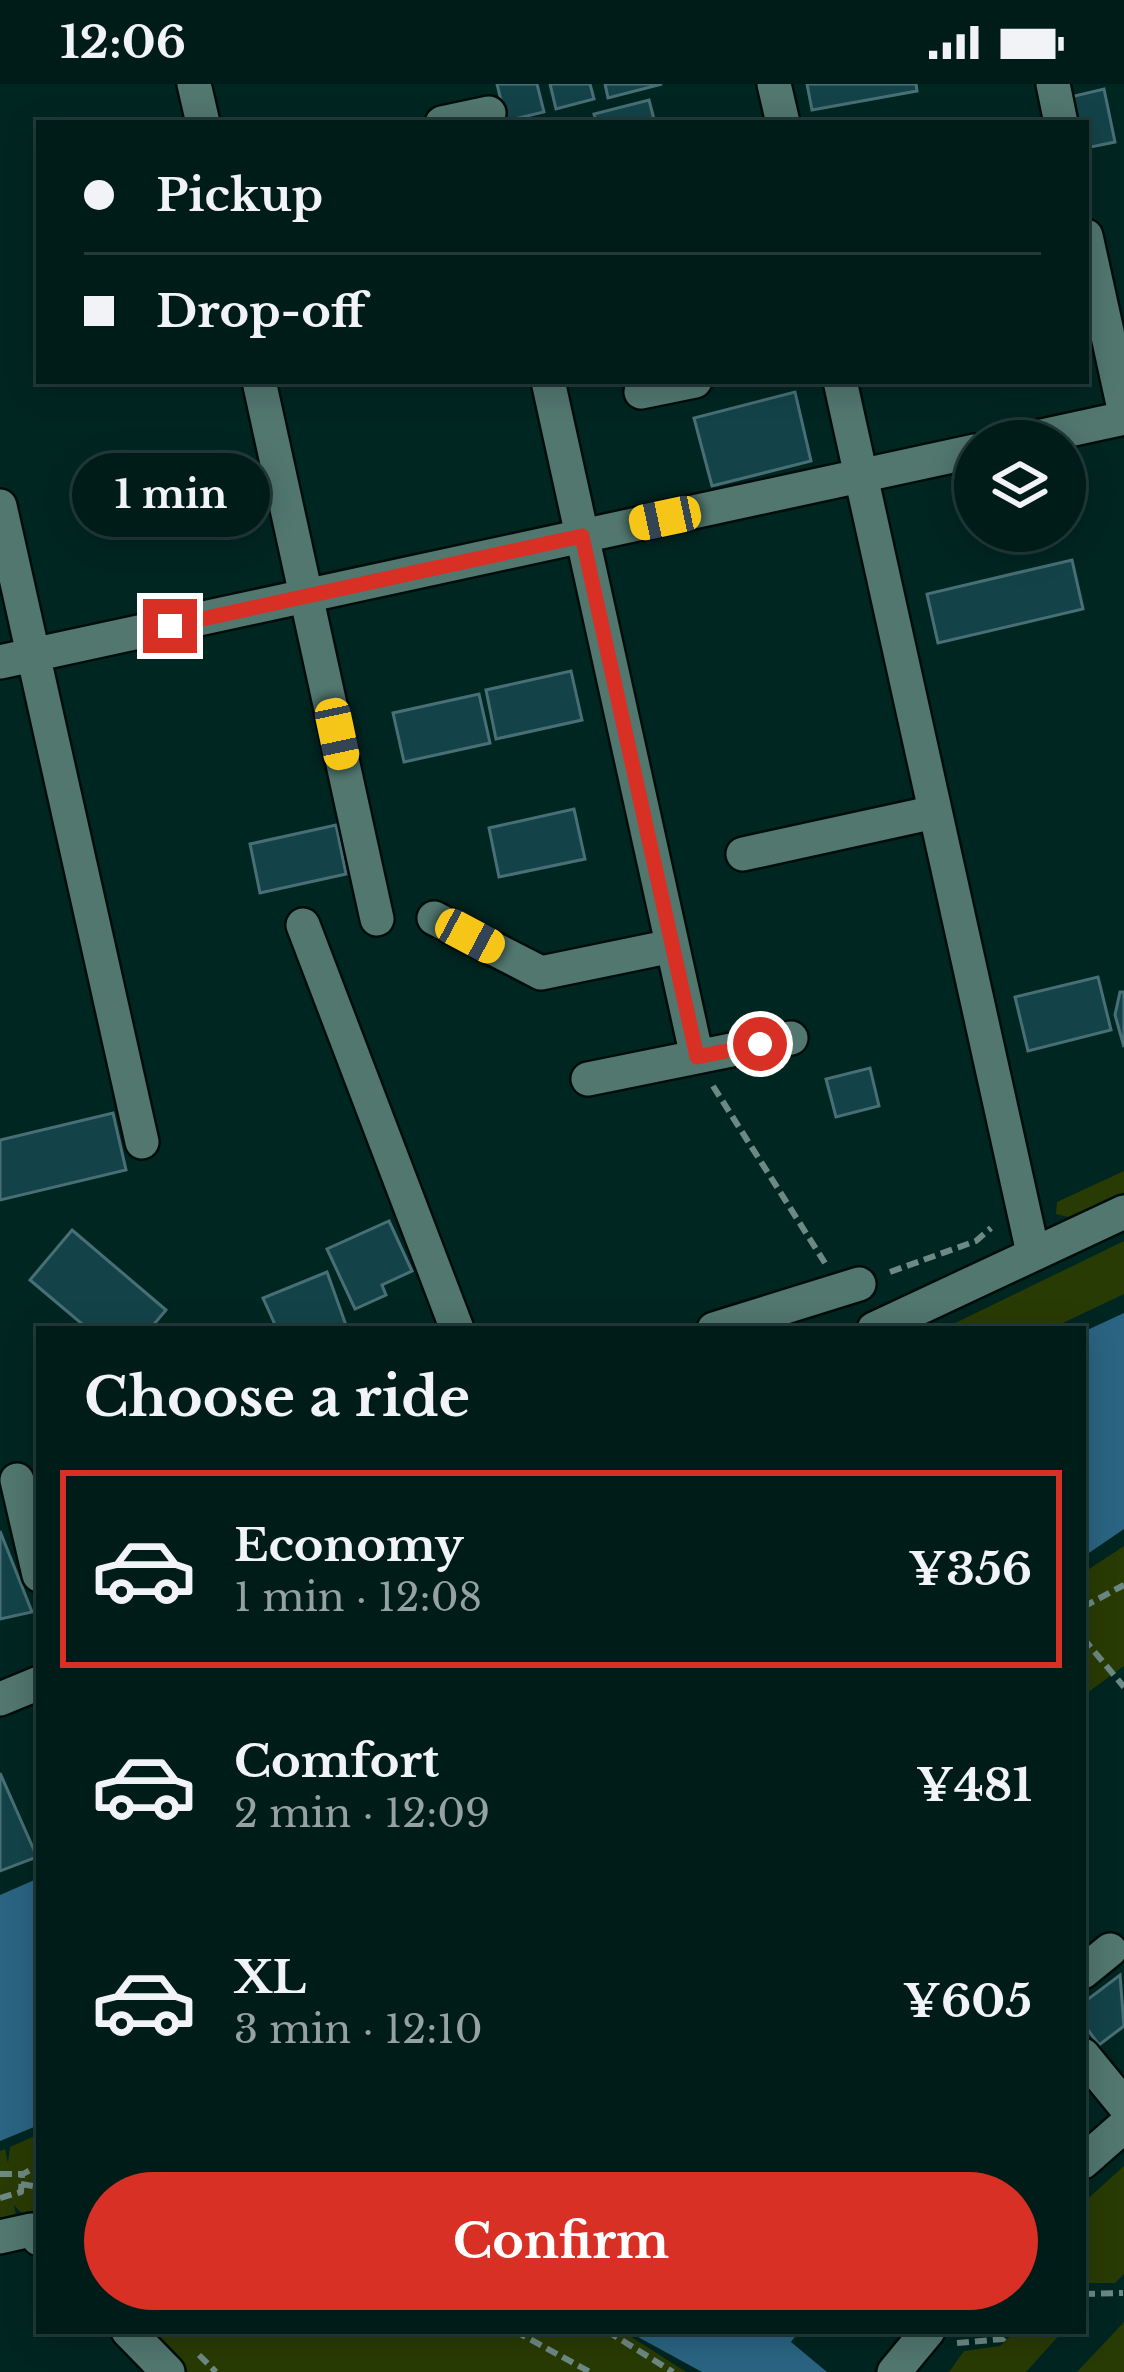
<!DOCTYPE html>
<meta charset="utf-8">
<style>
:root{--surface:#001c19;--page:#0a2522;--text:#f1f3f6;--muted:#95a1a2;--line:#223a38;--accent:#d93025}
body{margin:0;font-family:"Libre Baskerville",serif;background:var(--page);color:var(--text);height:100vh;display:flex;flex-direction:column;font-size:45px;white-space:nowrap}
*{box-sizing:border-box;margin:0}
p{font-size:39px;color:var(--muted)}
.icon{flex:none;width:66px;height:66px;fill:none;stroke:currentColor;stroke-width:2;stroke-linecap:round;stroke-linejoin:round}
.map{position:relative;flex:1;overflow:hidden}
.drawer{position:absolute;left:36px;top:1242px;width:1050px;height:1008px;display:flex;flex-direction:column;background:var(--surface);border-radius:0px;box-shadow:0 6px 30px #0003,0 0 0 3px var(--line)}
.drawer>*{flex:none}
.banner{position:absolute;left:36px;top:36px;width:1053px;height:264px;border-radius:0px;box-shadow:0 6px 30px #0003,0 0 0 3px var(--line);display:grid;align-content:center;height:264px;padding:0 48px;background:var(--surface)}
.fabs{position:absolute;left:954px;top:336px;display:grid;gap:24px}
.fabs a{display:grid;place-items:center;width:132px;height:132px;border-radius:50%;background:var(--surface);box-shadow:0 6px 30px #0003,0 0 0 3px var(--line);font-size:60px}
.end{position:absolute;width:54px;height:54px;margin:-27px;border:15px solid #d93025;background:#fff;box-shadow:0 0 0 6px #fff}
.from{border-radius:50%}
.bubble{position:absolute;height:84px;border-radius:42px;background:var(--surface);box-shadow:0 6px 30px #0003,0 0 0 3px var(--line);font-size:39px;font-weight:700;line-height:84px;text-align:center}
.car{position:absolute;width:36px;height:72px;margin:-36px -18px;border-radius:15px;box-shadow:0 0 9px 3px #0007;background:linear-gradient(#f5c518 24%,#345 0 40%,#f5c518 0 76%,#345 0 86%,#f5c518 0)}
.banner b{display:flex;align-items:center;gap:42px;height:114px;font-size:45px}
.banner b+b{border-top:3px solid var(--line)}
.banner i{width:30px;height:30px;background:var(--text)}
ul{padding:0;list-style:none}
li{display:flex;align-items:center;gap:36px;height:198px;margin:0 24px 18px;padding:0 24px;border:6px solid transparent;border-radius:0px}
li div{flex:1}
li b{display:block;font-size:45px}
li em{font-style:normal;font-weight:700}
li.selected{border-color:var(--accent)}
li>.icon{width:108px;height:108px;stroke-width:1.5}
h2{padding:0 48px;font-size:54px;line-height:144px}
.primary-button{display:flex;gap:24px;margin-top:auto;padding:24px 48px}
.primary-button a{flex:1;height:138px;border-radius:72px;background:var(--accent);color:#fff;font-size:48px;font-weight:700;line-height:138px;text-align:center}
.status{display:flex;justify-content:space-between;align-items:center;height:84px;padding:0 60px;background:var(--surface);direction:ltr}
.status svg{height:33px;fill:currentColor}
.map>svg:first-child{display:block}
.green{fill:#293b04}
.water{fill:#2a6482}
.building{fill:#134349;stroke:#486f75;stroke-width:3}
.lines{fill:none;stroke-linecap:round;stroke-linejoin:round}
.minor-casing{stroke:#000d0a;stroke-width:38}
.path{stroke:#6d8984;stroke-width:6;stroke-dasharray:12 6;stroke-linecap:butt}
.minor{stroke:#51776f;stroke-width:33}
.route{stroke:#d93025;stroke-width:15}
</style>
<div class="status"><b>12:06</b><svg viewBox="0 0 49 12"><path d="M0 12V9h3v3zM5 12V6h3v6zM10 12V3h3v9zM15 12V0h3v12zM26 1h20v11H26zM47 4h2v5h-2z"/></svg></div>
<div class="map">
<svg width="1124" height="2288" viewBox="0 0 1124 2288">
<rect width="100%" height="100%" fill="#002621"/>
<path class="green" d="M 1124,1087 L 1124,1109 L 1068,1133 L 1056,1130 L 1057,1118 Z
M 1124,1157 L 1124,1210 L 1050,1245 L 943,1245 Z
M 1124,1462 L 1124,1582 L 1083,1612 L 1083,1489 Z
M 39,2050 L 39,2147 L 13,2120 L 9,2100 L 17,2135 L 0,2139 L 0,2067 L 5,2065 L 8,2079 L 10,2063 Z
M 1124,2082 L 1124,2190 L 1115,2199 L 1083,2199 L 1083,2119 Z
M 1124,2238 L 1124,2288 L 1077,2288 Z
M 139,2247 L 622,2247 L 686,2288 L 179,2288 Z
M 1016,2247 L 1063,2247 L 1026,2288 L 949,2288 L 964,2267 L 1000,2262 Z"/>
<path class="water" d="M 1124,1229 L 1124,1445 L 1083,1473 L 1083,1248 Z
M 39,1794 L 39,2041 L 0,2057 L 0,1811 Z
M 627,2247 L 799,2247 L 791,2258 L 827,2288 L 702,2288 Z"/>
<path class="building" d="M 497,0 L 537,0 L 544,28 L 506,37 Z
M 550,0 L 590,0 L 594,15 L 556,25 Z
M 605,0 L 662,0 L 608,14 Z
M 807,0 L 916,0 L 917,7 L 812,26 Z
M 1104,5 L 1115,58 L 1086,64 L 1086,39 L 1076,39 L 1070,13 Z
M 649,16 L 655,39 L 597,39 L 594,30 Z
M 795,308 L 811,377 L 712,402 L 694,334 Z
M 1072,476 L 1083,525 L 938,559 L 927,510 Z
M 571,587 L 582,636 L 496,655 L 486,606 Z
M 479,610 L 490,659 L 404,678 L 393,629 Z
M 574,725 L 585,775 L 499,793 L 489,744 Z
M 336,741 L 346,790 L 260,809 L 250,760 Z
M 1098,893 L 1111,946 L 1028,967 L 1015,913 Z
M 1120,908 L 1124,908 L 1124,963 L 1115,931 Z
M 870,984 L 879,1022 L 836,1033 L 826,995 Z
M 113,1029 L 126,1086 L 0,1116 L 0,1056 Z
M 389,1137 L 412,1187 L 382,1201 L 386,1211 L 355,1225 L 327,1165 Z
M 72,1146 L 166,1226 L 150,1245 L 88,1245 L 30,1196 Z
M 327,1188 L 347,1244 L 277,1245 L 263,1214 Z
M 0,1447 L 32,1528 L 0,1535 Z
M 0,1689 L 37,1773 L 0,1787 Z
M 1120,1891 L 1124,1942 L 1099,1961 L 1083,1939 L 1083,1919 Z"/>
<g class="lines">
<g class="minor-casing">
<path id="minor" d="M 194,0 L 203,39
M 774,0 L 783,39
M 1053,0 L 1061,39
M 442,39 L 489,29
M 1086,152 L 1124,325
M 259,297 L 377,835
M 548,297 L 697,973
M 840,297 L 1033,1169
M 641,308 L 695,297
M 1019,357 L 1124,334
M 0,422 L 142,1058
M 0,578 L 975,367
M 743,770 L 935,728
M 434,834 L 541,889 L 672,862
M 303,841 L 457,1245
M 588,995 L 791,954
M 714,1245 L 859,1200
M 874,1245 L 1124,1128
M 17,1396 L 39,1491
M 0,1615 L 39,1599
M 1083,1888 L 1110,1866
M 1083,1971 L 1124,2021
M 1083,2078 L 1124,2042
M 0,2153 L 31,2146 L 39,2155
M 128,2247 L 168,2288
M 894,2288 L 928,2247"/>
</g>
<path class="path" d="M 713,1002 L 825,1179
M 890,1188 L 976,1157 L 991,1144
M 1083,1523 L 1124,1501
M 1083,1554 L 1124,1603
M 0,2090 L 23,2090 L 39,2081
M 21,2100 L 39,2103
M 0,2114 L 21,2108 L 22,2091
M 1083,2210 L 1123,2209
M 515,2247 L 590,2288
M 607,2247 L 673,2288
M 957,2259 L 1003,2255 L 1009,2247
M 199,2271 L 216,2288"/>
<use href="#minor" class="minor"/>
</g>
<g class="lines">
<path class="route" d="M 170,542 L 582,452 L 697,973 L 760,960"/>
</g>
</svg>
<div class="fabs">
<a><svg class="icon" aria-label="layers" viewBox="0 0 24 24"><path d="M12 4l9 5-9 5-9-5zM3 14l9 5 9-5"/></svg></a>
</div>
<i class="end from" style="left:760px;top:960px"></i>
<i class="end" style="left:170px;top:542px"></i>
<div class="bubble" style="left:72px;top:369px;width:198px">1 min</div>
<i class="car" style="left:665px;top:434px;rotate:258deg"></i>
<i class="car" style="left:337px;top:650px;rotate:168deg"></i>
<i class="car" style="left:470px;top:852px;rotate:118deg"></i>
<div class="banner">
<b><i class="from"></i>Pickup</b>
<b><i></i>Drop-off</b>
</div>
<section class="drawer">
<h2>Choose a ride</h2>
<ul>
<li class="selected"><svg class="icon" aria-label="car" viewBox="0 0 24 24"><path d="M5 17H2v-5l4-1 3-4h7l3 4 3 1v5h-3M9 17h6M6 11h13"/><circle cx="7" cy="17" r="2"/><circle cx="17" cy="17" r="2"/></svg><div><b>Economy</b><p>1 min · 12:08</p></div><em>¥356</em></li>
<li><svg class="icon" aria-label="car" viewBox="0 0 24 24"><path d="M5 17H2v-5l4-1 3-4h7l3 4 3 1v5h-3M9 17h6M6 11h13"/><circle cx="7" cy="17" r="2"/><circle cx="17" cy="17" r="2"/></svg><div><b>Comfort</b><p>2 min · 12:09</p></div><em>¥481</em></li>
<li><svg class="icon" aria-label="car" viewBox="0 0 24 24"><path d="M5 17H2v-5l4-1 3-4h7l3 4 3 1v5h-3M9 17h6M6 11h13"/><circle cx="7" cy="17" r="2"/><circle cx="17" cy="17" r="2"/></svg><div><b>XL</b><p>3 min · 12:10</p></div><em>¥605</em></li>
</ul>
<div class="primary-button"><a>Confirm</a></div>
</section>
</div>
